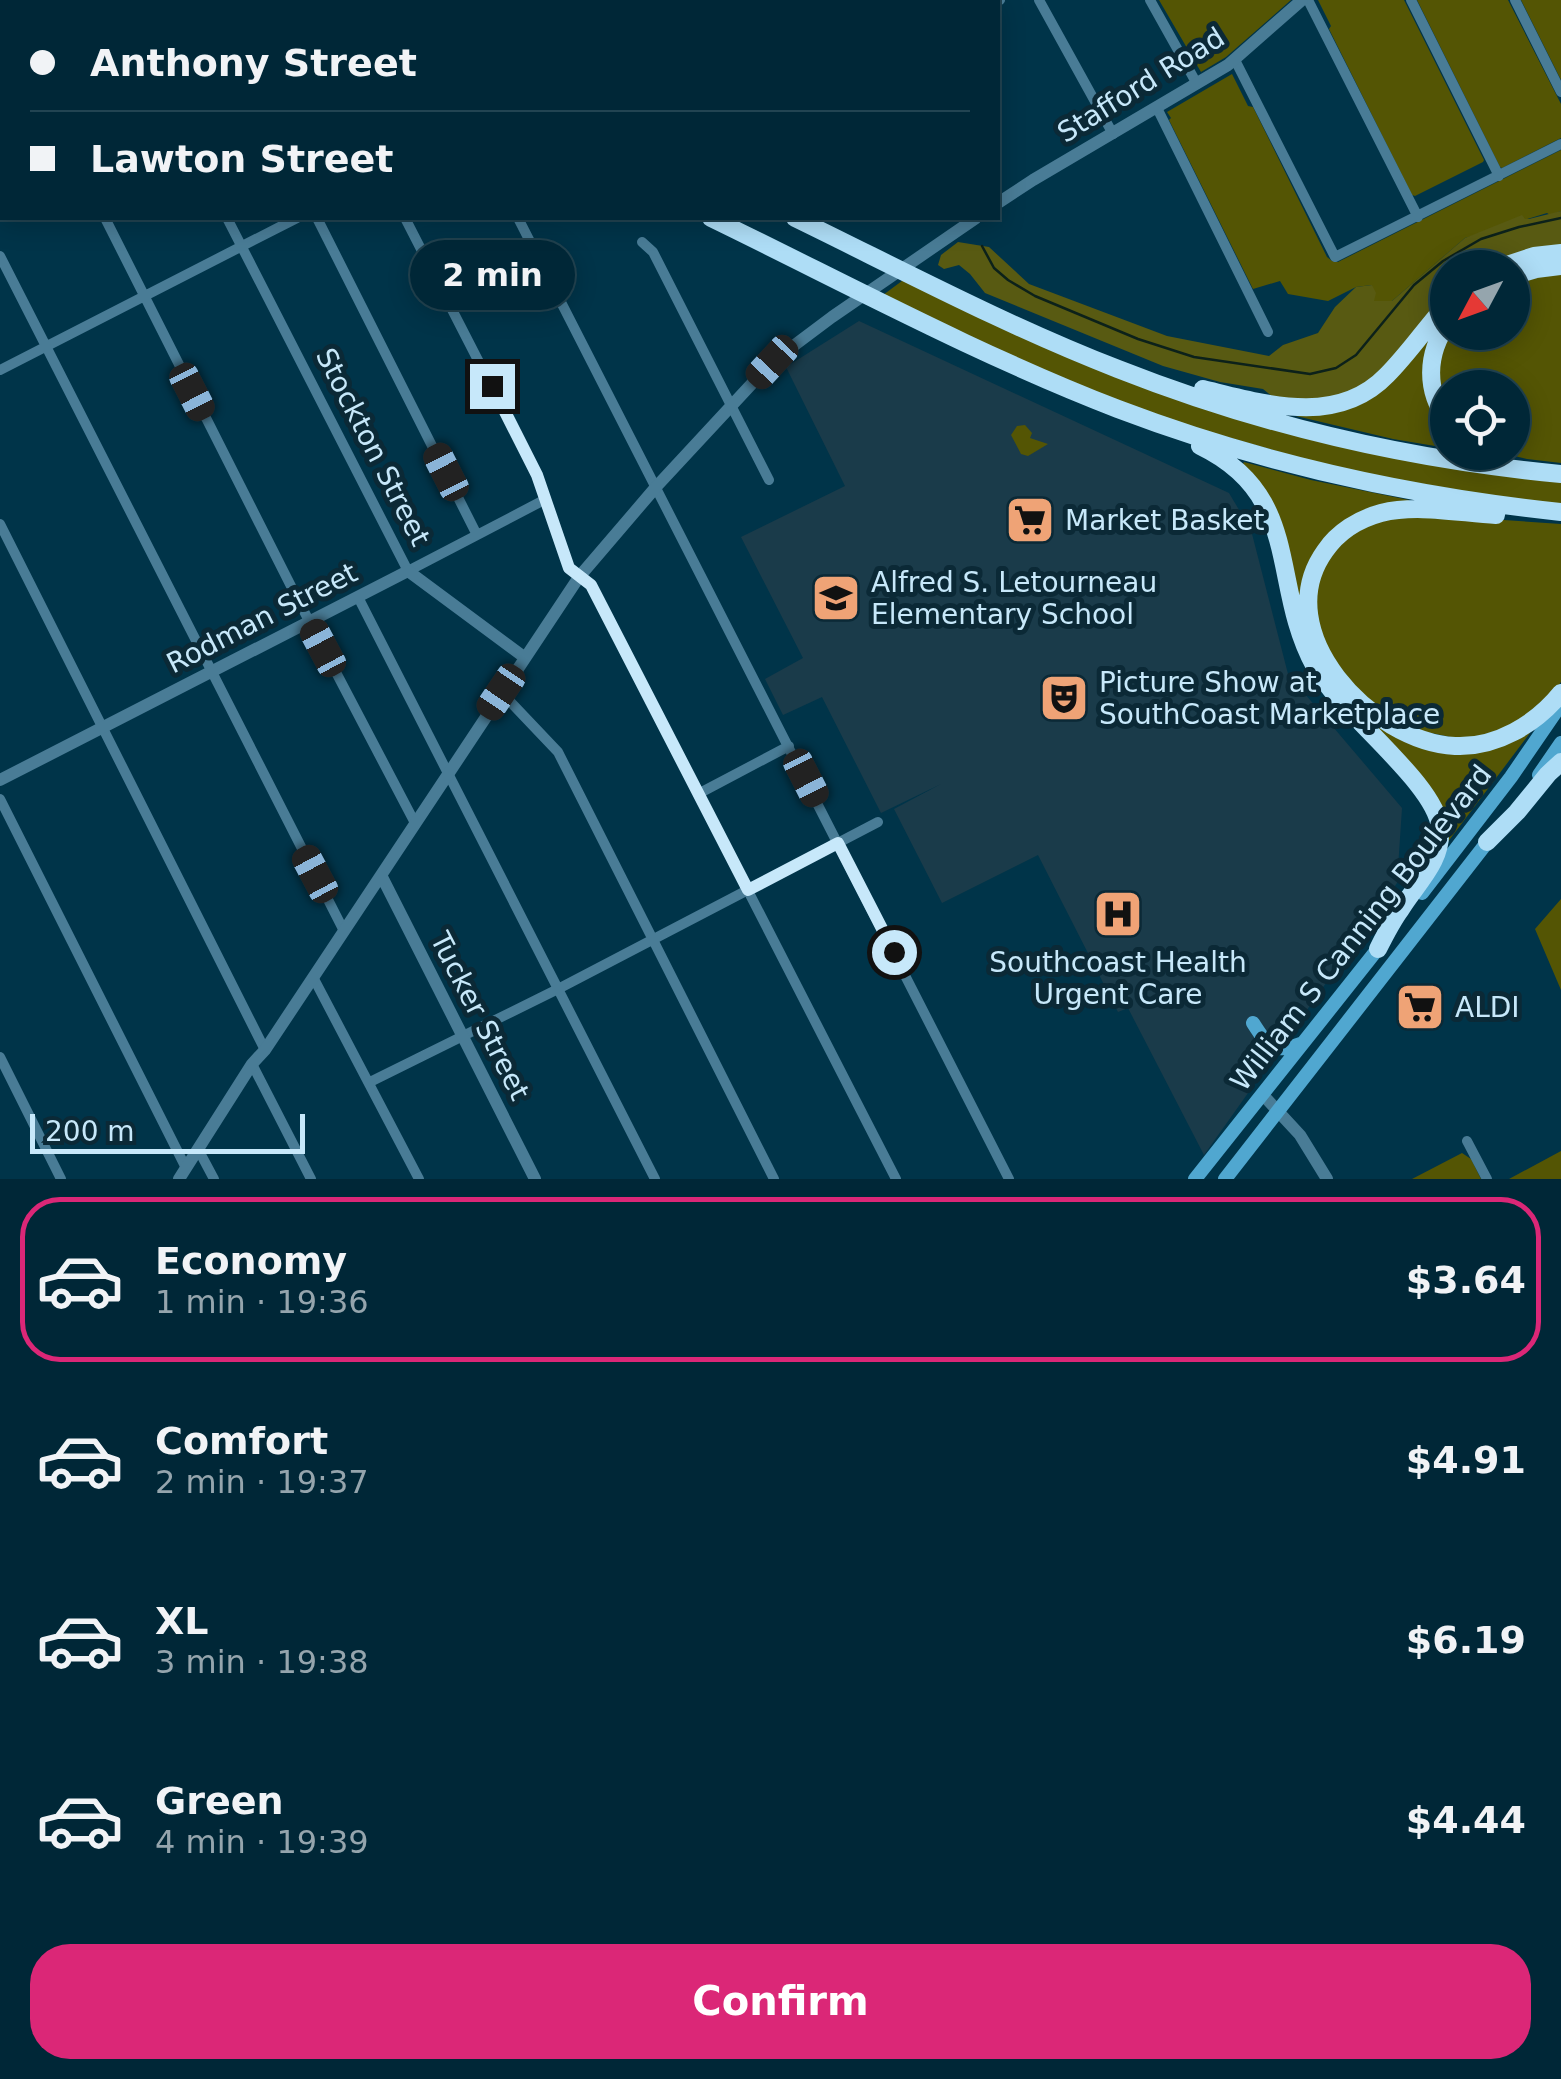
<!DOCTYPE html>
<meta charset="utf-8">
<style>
:root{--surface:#002737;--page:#0a2f3f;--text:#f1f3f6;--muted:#95a5ad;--line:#224452;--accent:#db2777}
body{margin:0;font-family:"DejaVu Sans",sans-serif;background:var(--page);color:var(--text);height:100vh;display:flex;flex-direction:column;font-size:38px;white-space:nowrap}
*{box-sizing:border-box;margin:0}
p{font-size:32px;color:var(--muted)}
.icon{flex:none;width:55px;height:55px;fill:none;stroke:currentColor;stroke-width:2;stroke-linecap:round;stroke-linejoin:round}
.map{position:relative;height:1179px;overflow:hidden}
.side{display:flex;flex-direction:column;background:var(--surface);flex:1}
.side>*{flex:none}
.hud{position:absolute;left:0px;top:0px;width:1000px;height:220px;box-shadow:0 5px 25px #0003,0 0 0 2px var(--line);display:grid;align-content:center;height:220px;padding:0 30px;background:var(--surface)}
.needle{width:65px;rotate:229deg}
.controls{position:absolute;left:1430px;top:250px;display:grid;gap:20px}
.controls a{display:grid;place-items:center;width:100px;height:100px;border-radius:50%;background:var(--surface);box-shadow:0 5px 25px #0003,0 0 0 2px var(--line);font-size:50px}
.scale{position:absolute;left:30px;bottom:25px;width:275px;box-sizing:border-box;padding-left:10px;border:5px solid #c7e8fa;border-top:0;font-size:28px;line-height:35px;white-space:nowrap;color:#c7e8fa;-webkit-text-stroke:8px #0b2936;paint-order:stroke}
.end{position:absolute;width:45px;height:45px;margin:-22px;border:12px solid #c7e8fa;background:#111;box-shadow:0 0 0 5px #111}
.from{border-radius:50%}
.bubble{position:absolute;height:70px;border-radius:35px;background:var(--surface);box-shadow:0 5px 25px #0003,0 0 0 2px var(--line);font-size:32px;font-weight:700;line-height:70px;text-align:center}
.car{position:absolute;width:30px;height:60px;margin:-30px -15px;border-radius:12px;box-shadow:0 0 8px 2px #0007;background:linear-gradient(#222 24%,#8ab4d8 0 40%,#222 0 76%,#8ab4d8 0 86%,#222 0)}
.hud b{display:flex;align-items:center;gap:35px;height:95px;font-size:38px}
.hud b+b{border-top:2px solid var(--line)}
.hud i{width:25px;height:25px;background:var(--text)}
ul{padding:18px 0 0;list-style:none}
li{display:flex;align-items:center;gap:30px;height:165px;margin:0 20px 15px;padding:0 10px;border:5px solid transparent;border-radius:40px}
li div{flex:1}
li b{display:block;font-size:38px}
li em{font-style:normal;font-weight:700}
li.selected{border-color:var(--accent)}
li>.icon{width:90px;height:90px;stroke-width:1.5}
.action{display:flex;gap:20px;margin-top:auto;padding:20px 30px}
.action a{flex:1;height:115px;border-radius:40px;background:var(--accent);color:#fff;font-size:40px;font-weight:700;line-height:115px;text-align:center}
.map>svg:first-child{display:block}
.built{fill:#1a3b4a}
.green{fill:#545504}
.forest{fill:#585a12}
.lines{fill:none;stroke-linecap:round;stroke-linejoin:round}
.stream{stroke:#0c211a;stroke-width:2.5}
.minor{stroke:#497c96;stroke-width:10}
.tertiary{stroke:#497c96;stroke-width:12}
.secondary{stroke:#50a7d0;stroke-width:14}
.motorway{stroke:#aeddf6;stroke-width:18}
.route{stroke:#c7e8fa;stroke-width:12}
.labels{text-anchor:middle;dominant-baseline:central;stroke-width:10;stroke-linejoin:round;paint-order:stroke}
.street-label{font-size:28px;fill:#c7e8fa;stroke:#0b2936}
.poi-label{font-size:28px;fill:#c7e8fa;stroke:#0b2936;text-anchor:start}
</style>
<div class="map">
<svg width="1561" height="1179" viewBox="0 0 1561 1179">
<rect width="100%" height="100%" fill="#003449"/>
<path class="built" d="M 859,321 L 1229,493 L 1251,530 L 1288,674 L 1402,808 L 1397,883 L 1204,1155 L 1128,1008 L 1118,1012 L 1038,855 L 942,903 L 894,809 L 941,784 L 881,813 L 822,697 L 783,715 L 765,679 L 803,658 L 741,537 L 845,486 L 786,367 Z"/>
<path class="green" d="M 1159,0 L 1291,0 L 1226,57 L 1201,72 Z
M 1318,0 L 1404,0 L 1484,160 L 1483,162 L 1415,196 L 1412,195 L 1329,29 L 1331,26 Z
M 1417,0 L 1508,0 L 1561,104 L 1561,138 L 1502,168 L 1500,167 Z
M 1521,0 L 1561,0 L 1561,80 Z
M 1232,74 L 1248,106 L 1253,107 L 1327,257 L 1332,261 L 1338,262 L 1561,150 L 1561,211 L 1550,215 L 1547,213 L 1465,238 L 1392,301 L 1373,301 L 1372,285 L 1356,287 L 1328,301 L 1288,294 L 1280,281 L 1253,289 L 1169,120 L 1171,118 L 1167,112 Z
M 1561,271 L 1561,463 L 1527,459 L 1502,453 L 1512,452 L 1512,388 L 1448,388 L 1447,413 L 1443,406 L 1437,356 L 1448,332 L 1512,332 L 1513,281 Z
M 906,278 L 1148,387 L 1561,479 L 1561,505 L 1533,503 L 1343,470 L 1157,417 L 1027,364 L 883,295 Z
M 1435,324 L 1432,337 L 1447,429 L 1447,448 L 1393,439 L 1296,416 L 1296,412 Z
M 1025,425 L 1032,433 L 1030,438 L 1048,444 L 1028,456 L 1021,454 L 1011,435 L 1017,426 Z
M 1244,462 L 1311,480 L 1409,500 L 1408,504 L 1343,525 L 1304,613 L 1242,466 Z
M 1415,514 L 1561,524 L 1561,682 L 1556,689 L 1513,726 L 1465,740 L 1407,728 L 1351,687 L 1319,633 L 1314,591 L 1329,553 L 1369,521 Z
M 1361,710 L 1426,746 L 1528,730 L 1530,733 L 1447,843 L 1444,826 Z
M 1561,899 L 1561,990 L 1535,929 Z
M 1561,1151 L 1561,1179 L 1509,1179 Z
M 1462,1153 L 1471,1159 L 1481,1179 L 1412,1179 Z"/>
<path class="forest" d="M 1561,211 L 1561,247 L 1513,255 L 1485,267 L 1448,268 L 1447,295 L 1379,376 L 1329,401 L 1274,398 L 1263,389 L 1220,382 L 1163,366 L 985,293 L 970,274 L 959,265 L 944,269 L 938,265 L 941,255 L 958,242 L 989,247 L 1029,284 L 1167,336 L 1269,356 L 1283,345 L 1318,333 L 1335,307 L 1356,287 L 1372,285 L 1376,293 L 1374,301 L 1392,301 L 1465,238 L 1522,215 L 1525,219 L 1529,219 Z"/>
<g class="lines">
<path class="stream" d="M 836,0 L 838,2
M 982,246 L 994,268 L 1008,280 L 1035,296 L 1138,339 L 1194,357 L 1310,374 L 1336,368 L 1356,355 L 1414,285 L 1443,261 L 1481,239 L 1519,227 L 1561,218"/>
<path class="minor" d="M 59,0 L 64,2
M 1039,0 L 1113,134
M 1150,0 L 1197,84
M 1308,0 L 1418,217
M 1411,0 L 1499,176
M 1515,0 L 1561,92
M 995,2 L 1000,0
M 1235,60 L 1335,257 L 1561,144
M 1157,108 L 1268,332
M 105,218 L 296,596 L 415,823
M 227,218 L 408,571 L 546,499
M 317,218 L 477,535
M 405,218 L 537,475 L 569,568 L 591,585 L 896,1179
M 518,218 L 1009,1179
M 642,242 L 653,252 L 769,480
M 0,256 L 344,931
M 0,370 L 297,218
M 0,524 L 265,1050
M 358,597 L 655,1179
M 501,692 L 558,752 L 774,1179
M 698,794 L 789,746
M 0,799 L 186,1168
M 313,977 L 419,1179
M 0,1057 L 61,1179
M 252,1064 L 311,1179
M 370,1082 L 558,989 L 878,822
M 1467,1141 L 1487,1179
M 198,1149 L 214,1179"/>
<path class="tertiary" d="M 195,2 L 200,0
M 0,96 L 2,94
M 998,203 L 1033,180 L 1228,65 L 1302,0
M 0,780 L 408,571 L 524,657
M 381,875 L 535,1179
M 1262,1094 L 1300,1135 L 1327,1179
M 179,1179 L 252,1064 L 265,1050 L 579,577 L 656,487 L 772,362 L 832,317 L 976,218"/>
<path class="secondary" d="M 1539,775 L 1561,743
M 1422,893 L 1511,777 L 1561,704
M 1253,1023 C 1269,1048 1273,1054 1303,1043
M 1195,1179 L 1384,941
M 1225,1179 L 1492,836"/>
<path class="motorway" d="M 268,0 L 273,2
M 351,0 L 357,2
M 711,218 C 845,283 978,355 1118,409 C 1260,463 1409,496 1561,512
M 795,218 C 902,270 1007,326 1118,369 C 1260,425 1410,460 1561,474
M 1498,268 L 1534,256 L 1561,253
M 1512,276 L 1536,269 L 1561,266
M 1448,323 C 1426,354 1425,391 1448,421
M 1203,389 C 1265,404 1337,427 1387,375 C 1409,353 1427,326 1448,303
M 1200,446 C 1304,496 1269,584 1315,667 C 1341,714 1436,783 1440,828 C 1443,861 1417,883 1401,909 C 1392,921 1385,935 1378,949
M 1496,515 C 1460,513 1417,504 1381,513 C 1359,519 1338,532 1325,551 C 1267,632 1372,742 1455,746 C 1496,748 1536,724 1561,693
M 1487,842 L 1517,812 L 1548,774 L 1561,762"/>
</g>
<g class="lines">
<path class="route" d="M 492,386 L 537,475 L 569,568 L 591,585 L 748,890 L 838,843 L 894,952"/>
</g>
<defs>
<g id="supermarket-square" transform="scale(2.5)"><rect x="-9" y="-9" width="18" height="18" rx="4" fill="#efa376" stroke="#0b2936"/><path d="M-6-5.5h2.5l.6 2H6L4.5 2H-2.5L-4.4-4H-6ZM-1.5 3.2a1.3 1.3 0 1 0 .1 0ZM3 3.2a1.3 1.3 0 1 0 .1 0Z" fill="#111"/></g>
<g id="school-square" transform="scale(2.5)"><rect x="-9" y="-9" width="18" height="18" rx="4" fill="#efa376" stroke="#0b2936"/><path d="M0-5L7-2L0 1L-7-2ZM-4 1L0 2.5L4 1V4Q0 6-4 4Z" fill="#111"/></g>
<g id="theatre-square" transform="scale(2.5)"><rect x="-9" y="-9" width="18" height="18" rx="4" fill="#efa376" stroke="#0b2936"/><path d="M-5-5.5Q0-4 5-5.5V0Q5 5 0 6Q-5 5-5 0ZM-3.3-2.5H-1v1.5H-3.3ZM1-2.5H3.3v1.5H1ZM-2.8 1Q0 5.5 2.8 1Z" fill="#111"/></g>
<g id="hospital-square" transform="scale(2.5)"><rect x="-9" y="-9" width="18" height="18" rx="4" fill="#efa376" stroke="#0b2936"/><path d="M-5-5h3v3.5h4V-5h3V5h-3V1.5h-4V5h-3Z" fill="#111"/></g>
</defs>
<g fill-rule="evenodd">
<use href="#supermarket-square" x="1030" y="520"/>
<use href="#school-square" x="836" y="598"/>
<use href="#theatre-square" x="1064" y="698"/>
<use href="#hospital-square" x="1118" y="914"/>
<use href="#supermarket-square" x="1420" y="1007"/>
</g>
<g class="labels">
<g class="street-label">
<text transform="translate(1141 85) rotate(-32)">Stafford Road</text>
<text transform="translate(373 447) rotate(63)">Stockton Street</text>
<text transform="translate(262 618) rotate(-27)">Rodman Street</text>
<text transform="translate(1361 928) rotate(-52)">William S Canning Boulevard</text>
<text transform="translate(480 1016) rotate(63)">Tucker Street</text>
</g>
<g class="poi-label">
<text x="1065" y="520">Market Basket</text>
<text x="871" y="582">Alfred S. Letourneau<tspan x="871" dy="32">Elementary School</tspan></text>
<text x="1099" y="682">Picture Show at<tspan x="1099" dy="32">SouthCoast Marketplace</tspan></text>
<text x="1118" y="962" text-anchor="middle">Southcoast Health<tspan x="1118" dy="32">Urgent Care</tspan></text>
<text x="1455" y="1007">ALDI</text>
</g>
</g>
</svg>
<div class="controls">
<a><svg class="needle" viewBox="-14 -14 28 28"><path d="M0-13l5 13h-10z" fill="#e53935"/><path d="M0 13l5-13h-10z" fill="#95a5ad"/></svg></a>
<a><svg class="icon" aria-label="locate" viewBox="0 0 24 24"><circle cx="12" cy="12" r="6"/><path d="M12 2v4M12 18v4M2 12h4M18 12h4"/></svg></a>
</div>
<div class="scale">200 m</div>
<i class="end from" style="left:894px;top:952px"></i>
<i class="end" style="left:492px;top:386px"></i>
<div class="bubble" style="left:410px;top:240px;width:165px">2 min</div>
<i class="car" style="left:772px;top:362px;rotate:223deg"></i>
<i class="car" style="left:192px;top:392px;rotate:153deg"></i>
<i class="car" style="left:446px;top:472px;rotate:333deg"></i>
<i class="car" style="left:323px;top:648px;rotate:332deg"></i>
<i class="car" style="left:501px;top:692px;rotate:214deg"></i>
<i class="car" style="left:806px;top:778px;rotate:153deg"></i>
<i class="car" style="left:315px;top:874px;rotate:332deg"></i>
<div class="hud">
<b><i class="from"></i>Anthony Street</b>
<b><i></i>Lawton Street</b>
</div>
</div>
<section class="side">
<ul>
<li class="selected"><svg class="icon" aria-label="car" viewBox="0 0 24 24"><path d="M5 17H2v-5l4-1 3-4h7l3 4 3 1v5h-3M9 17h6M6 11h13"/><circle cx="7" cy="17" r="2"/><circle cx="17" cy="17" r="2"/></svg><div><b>Economy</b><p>1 min · 19:36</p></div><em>$3.64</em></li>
<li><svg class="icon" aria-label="car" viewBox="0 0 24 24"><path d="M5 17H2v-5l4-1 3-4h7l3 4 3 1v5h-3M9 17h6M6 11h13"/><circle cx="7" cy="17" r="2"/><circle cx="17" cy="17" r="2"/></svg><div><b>Comfort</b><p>2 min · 19:37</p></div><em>$4.91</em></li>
<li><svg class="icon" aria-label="car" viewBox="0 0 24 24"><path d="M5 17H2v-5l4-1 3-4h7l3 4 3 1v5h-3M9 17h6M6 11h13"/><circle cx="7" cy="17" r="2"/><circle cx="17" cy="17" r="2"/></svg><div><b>XL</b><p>3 min · 19:38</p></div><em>$6.19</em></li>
<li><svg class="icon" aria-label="car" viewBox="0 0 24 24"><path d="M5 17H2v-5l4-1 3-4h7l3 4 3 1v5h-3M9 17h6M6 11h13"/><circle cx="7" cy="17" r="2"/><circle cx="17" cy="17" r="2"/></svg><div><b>Green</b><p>4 min · 19:39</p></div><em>$4.44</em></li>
</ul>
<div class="action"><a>Confirm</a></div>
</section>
